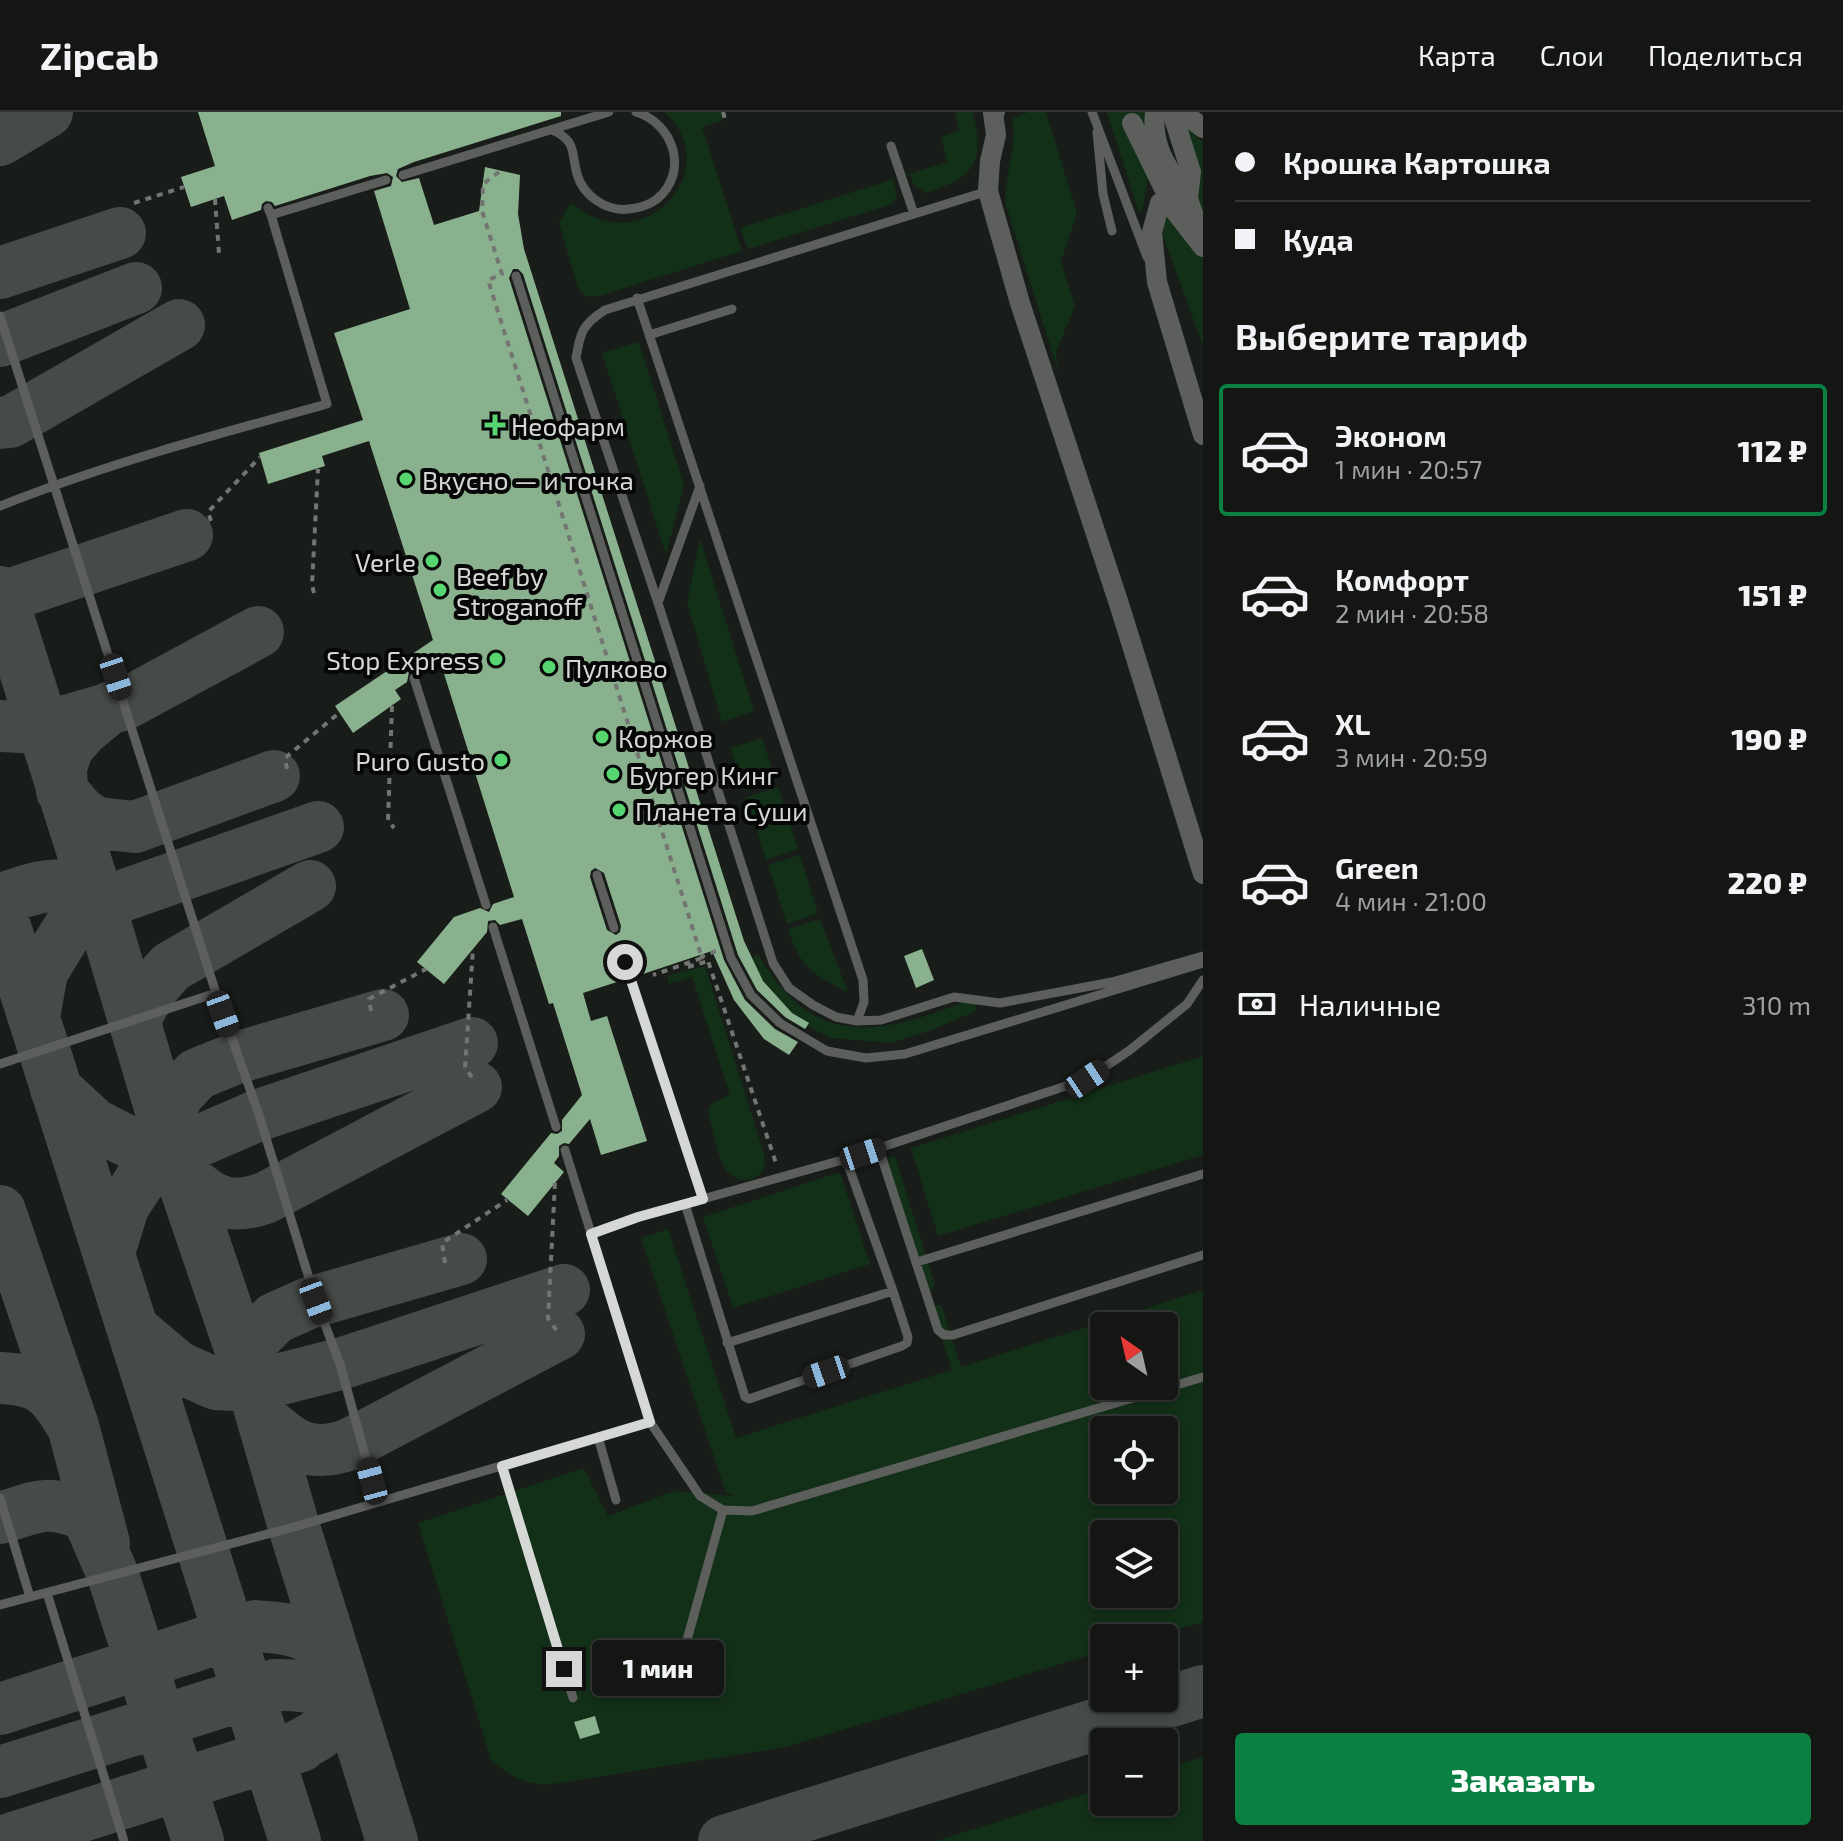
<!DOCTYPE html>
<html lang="ru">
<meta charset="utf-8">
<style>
:root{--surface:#131613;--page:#1c1f1c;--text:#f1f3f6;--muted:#9d9fa0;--line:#323533;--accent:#0b8043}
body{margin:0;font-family:"Exo 2",sans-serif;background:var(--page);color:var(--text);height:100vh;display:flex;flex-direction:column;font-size:30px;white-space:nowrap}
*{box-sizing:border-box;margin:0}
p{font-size:26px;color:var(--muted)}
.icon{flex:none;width:44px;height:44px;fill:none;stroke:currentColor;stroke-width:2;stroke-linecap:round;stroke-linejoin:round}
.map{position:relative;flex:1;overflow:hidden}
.side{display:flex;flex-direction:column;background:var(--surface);width:640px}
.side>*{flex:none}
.banner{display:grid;align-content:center;height:176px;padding:0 32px;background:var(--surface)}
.needle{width:52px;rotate:326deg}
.buttons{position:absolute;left:1090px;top:1200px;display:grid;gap:16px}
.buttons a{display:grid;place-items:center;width:88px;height:88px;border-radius:8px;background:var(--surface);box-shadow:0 4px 12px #0003,0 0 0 2px var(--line);font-size:40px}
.end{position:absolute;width:36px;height:36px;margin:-18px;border:10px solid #d5d8d5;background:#111;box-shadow:0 0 0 4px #111}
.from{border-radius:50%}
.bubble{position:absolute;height:56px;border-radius:8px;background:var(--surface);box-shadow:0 4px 12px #0003,0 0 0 2px var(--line);font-size:26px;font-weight:800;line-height:56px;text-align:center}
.car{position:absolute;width:24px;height:48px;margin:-24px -12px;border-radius:10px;box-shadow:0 0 6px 2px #0007;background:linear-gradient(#222 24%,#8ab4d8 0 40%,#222 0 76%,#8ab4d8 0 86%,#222 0)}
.banner b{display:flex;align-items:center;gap:28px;height:76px;font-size:30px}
.banner b+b{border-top:2px solid var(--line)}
.banner i{width:20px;height:20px;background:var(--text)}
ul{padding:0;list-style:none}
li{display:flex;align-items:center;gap:24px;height:132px;margin:0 16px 12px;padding:0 16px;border:4px solid transparent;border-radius:8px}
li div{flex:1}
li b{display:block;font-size:30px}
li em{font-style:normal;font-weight:800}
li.current{border-color:var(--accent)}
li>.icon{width:72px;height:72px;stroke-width:1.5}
h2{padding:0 32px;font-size:36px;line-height:96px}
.pay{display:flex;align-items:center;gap:20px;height:88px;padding:0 32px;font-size:30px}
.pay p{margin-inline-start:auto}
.primary-button{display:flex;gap:16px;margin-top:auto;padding:16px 32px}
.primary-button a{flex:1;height:92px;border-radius:8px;background:var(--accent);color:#fff;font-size:32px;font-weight:800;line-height:92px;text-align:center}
header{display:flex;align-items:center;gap:48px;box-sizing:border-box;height:112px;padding:0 40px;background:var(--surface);border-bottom:2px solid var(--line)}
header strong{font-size:38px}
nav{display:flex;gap:44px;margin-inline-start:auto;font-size:28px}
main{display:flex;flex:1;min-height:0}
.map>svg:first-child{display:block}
.green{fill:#122f17;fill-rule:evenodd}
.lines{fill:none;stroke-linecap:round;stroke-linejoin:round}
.taxiway{stroke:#474b47;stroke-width:52}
.building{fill:#8ab18e;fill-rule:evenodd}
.path{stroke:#727572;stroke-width:4;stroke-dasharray:6 6;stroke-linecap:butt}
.service{stroke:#5d5f5d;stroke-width:9}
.tertiary{stroke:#5d5f5d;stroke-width:20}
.tertiary-bridge{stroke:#5d5f5d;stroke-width:20}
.route{stroke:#d5d8d5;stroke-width:10}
.poi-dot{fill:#57d570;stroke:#060706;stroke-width:3}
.labels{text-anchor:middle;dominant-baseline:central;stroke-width:8;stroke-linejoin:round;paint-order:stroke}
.poi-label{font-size:26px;fill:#d5d8d5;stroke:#060706;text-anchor:start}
</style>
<header>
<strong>Zipcab</strong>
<nav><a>Карта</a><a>Слои</a><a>Поделиться</a></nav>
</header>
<main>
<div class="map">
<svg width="1203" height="1729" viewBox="0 0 1203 1729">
<rect width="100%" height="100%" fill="#191d19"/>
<path class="green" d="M 664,0 L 721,0 L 723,8 L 702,15 L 742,139 L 596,185 L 585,184 L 578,176 L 559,111 L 570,91 C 577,95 584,101 591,104 C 658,135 722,50 664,0 Z
M 955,0 L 973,0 C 985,51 975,65 926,81 L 914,73 L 910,63 L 893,68 L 897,83 L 892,92 L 748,137 L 740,116 L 947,50 L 941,25 L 959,19 Z
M 1028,0 L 1046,0 L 1077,101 L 1061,150 L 1075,194 L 1056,240 L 1058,259 L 1006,93 C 1003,64 1018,38 1012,7 Z
M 1107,0 L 1160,0 L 1142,101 L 1137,95 Z
M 1186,13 L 1203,31 L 1203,234 L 1162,121 L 1163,111 L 1179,61 Z
M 639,230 L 684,373 L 666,443 L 602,241 Z
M 700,427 L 754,599 L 722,610 L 687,491 Z
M 762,626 L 776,669 L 744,679 L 730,636 Z
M 778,675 L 798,737 L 766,748 L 746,685 Z
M 800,743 L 818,801 L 787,812 L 768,753 Z
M 820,807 L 848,880 C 813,863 800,855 788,817 Z
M 758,842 C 813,938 878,924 967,889 L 975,891 L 976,899 L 932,918 L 891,931 L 831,926 L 788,904 L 746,850 Z
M 705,854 L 764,1042 C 771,1069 736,1077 724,1055 C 716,1039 713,1017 708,999 L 711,992 L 730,983 L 692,865 L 669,872 L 667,864 Z
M 1203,944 L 1203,1043 L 938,1124 L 911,1036 Z
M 895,1044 L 935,1173 L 932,1178 L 929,1178 L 886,1046 Z
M 840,1060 L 870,1152 L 733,1196 L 703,1105 Z
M 668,1117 L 736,1326 L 952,1258 L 933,1198 L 936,1192 L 942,1195 L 961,1255 L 1203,1178 L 1203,1510 L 1148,1526 L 1104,1526 L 1104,1539 L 786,1635 L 546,1673 C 522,1671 509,1664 491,1648 L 418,1411 L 584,1356 L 608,1404 L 674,1379 L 734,1384 L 726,1381 L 641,1126 ZM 1104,1214 L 1164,1214 L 1164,1274 L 1104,1274 ZM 1104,1318 L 1164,1318 L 1164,1378 L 1104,1378 ZM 1104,1422 L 1164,1422 L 1164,1482 L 1104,1482 Z
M 1203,1645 L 1203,1729 L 936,1729 L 1104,1676 L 1104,1690 L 1164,1690 L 1164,1657 Z"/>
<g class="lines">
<path class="taxiway" d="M 0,28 L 47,0
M 0,161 L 120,121
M 0,229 L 136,176
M 0,311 L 10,310 L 179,213
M 0,480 L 99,791 L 173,1039 L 253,1274 L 294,1415 L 392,1729
M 0,486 L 187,423
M 111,595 L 83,618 L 68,635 L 61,655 L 62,679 L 81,701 L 97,711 L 135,715 L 274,664
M 0,614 L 42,616 L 125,592 L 258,520
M 0,787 C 42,775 60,762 99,791
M 0,799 L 295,1729
M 34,905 L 42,860 L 73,809 L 88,796 L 318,715
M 134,909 L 152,876 L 171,855 L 310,774
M 56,977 L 94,1012 L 129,1030 L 188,1031
M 167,1016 L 171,996 L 179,981 L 197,962 L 239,945 L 383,903
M 180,1060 C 208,1087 226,1100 265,1086 L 476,975
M 0,1099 L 73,1314 L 104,1431
M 109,1141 L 123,1095 L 143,1064 L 164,1044 L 259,1003 L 472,931
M 133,1217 L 178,1255 L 216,1272 L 253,1274 L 340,1252 L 564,1178
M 0,1266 C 39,1268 50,1276 70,1310
M 253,1274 L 249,1240 L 256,1225 L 275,1206 L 309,1191 L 461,1147
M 263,1307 C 292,1333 308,1346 348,1333 L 559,1222
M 0,1406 C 41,1394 44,1387 87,1403 L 113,1463 L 198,1729
M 0,1597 L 256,1514 C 275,1516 293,1516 310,1525 C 344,1543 348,1595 320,1621 C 314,1626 305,1630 298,1634
M 0,1660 L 275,1573 C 314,1572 333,1577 355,1611
M 4,1729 L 301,1634
M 724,1729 L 1203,1579"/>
</g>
<path class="building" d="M 198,0 L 561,0 L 561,4 L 414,50 L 398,57 L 396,64 L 402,70 L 419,66 L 434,113 L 479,99 L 485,55 L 520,63 L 518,102 L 524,137 L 744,829 L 763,869 L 792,901 L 809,911 L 805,917 L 785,905 L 757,878 L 738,843 L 523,162 L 518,157 L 513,157 L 509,166 L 724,848 L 745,888 L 775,917 L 798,930 L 789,943 L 764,927 L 734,888 L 712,839 L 637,864 L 630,845 L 622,843 L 618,849 L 623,868 L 583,881 L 591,909 L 607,904 L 647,1029 L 601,1043 L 590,1007 L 569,1032 L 564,1031 L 559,1034 L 559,1044 L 554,1051 L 564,1060 L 528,1104 L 501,1082 L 551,1021 L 557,1022 L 562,1019 L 562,1008 L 582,983 L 553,891 L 549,892 L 522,807 L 500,813 L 495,808 L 488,809 L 487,820 L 444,872 L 417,850 L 454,805 L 480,796 L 489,800 L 493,792 L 514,785 L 440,549 L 420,562 L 415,559 L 409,560 L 407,570 L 395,578 L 401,587 L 353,621 L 335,594 L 433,528 L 369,329 L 322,344 L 325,354 L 268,372 L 259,341 L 363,308 L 334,221 L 410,197 L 374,79 L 391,74 L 393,65 L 387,61 L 370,64 L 275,94 L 272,90 L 266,89 L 262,92 L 261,98 L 232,108 L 224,84 L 191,95 L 181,65 L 215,54 ZM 595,756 L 604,761 L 621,814 L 620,820 L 616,823 L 607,818 L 590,765 L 591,759 Z
M 922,837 L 934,868 L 916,876 L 904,844 Z
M 595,1604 L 600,1621 L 580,1627 L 574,1610 Z"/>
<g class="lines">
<path class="path" d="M 723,0 L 726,11
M 499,60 L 483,72 L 482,99 L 502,162 L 488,168 L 702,846 L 653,863
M 215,87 L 219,142
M 134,91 L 184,75
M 211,409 L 208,400 L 260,345
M 314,481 L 312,473 L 318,357
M 392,594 L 388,708 L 394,716
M 287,657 L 285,646 L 339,601
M 716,839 L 702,844 L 708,849 L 777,1054
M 688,855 L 708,849
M 371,899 L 369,887 L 426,857
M 472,965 L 465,956 L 473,837
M 555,1071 L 548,1206 L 559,1222
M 445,1151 L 442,1131 L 507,1088"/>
<path class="service" d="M 1092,0 L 1147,145
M 552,18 C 577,29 571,40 577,62 C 583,84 607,100 629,97 C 639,96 649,93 657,87 C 690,59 673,11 636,0
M 1097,20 L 1103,82 L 1112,119
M 891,34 L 914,102
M 403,63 L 609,0
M 988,79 L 605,198 C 583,212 580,220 576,246 L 658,491 L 773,851 L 789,876 L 813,893 L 836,905 L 857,909 L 881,908 L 954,885 L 1000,891 L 1112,870 L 1203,844
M 268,96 L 271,103 L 386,68
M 516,164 L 731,846 L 751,883 L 780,911 L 827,939 L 866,946 L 905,942 L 1203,851
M 637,186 L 863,868 L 864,890 L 857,909
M 0,204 L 216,881 L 259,1003 L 316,1189 L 340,1252 L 378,1390
M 649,223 L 732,197
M 0,394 C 106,352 217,322 327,292 L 271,103
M 658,491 L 700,374
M 414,566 L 486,793
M 597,763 L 614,816
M 493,815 L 556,1015
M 625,850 L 703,1087
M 0,952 L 216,881
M 879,1037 L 938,1218 L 944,1223 L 953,1223 L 1203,1143
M 565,1038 L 650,1310 L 700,1384 L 723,1398 L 752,1399 L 1203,1265
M 846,1047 L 893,1179
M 685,1092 L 745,1285 L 749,1287 L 902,1234 L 907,1231 L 908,1225 L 893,1179 L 727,1231
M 591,1122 L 638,1105 L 846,1047 L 1087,967 L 1130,938 L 1187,892 L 1203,868
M 917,1150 L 1203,1062
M 598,1325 L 616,1388
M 502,1354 L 573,1586
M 0,1386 L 30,1485
M 47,1481 L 124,1729
M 0,1493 L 294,1415 L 650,1310
M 682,1546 L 723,1398"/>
<path class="tertiary" d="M 995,0 L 993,1 L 996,23 L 990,49 L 988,79 L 1020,191 L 1120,495 L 1203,762
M 1172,0 L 1191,60 L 1188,87 L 1203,129
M 1182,0 L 1203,16
M 1160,91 L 1152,120 L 1157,170 L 1203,323"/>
<path class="tertiary-bridge" d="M 1155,0 C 1151,37 1169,57 1188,87
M 1132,11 L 1175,99 L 1203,135"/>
</g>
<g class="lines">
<path class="route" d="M 564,1557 L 502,1354 L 650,1310 L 591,1122 L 638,1105 L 703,1087 L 625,850"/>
</g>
<g class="poi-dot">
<path d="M491 301h8v8h8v8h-8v8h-8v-8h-8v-8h8z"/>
<circle cx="406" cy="367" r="8"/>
<circle cx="432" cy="449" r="8"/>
<circle cx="440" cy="478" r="8"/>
<circle cx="496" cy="547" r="8"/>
<circle cx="549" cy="555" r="8"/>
<circle cx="602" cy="625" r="8"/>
<circle cx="501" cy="648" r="8"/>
<circle cx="613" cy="662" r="8"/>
<circle cx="619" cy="698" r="8"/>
</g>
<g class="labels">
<g class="poi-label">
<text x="511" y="313">Неофарм</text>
<text x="422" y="367">Вкусно — и точка</text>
<text x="416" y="449" text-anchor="end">Verle</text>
<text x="456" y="463">Beef by<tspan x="456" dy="30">Stroganoff</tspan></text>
<text x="480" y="547" text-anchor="end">Stop Express</text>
<text x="565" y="555">Пулково</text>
<text x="618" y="625">Коржов</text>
<text x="485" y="648" text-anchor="end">Puro Gusto</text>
<text x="629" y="662">Бургер Кинг</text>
<text x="635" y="698">Планета Суши</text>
</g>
</g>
</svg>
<div class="buttons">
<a><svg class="needle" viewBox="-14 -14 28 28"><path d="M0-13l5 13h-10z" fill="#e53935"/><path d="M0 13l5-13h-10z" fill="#9d9fa0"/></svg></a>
<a><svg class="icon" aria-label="locate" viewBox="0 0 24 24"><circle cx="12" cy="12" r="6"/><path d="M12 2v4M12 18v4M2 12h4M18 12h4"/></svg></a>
<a><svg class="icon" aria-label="layers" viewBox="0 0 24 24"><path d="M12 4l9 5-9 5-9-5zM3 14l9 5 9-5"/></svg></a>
<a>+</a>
<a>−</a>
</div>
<i class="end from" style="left:625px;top:850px"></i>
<i class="end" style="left:564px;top:1557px"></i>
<div class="bubble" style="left:592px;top:1528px;width:132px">1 мин</div>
<i class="car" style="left:116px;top:565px;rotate:162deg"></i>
<i class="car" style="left:223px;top:902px;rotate:160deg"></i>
<i class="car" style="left:1087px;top:967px;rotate:56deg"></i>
<i class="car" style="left:863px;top:1042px;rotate:72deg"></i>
<i class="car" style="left:316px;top:1189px;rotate:159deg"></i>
<i class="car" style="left:826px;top:1260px;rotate:251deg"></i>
<i class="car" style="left:372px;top:1369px;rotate:345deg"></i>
</div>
<section class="side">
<div class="banner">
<b><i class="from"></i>Крошка Картошка</b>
<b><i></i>Куда</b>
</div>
<h2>Выберите тариф</h2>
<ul>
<li class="current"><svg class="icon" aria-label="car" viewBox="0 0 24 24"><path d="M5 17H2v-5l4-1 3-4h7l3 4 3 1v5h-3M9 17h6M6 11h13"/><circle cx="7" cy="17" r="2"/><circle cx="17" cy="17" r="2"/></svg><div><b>Эконом</b><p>1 мин · 20:57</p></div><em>112 ₽</em></li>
<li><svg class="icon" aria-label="car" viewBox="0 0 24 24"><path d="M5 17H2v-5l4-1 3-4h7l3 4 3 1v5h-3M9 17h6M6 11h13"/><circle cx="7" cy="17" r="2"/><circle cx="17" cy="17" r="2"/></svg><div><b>Комфорт</b><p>2 мин · 20:58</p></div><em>151 ₽</em></li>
<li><svg class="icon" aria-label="car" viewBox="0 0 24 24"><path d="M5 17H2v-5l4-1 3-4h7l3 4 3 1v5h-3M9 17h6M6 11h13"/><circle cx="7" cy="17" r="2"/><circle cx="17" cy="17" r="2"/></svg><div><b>XL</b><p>3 мин · 20:59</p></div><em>190 ₽</em></li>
<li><svg class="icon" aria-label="car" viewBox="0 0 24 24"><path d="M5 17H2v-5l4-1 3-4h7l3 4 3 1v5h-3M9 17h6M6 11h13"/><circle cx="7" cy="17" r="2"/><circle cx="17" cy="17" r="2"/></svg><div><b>Green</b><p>4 мин · 21:00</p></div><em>220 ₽</em></li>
</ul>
<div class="pay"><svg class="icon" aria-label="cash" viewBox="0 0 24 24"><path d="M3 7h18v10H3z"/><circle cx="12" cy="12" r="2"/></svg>Наличные<p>310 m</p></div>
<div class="primary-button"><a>Заказать</a></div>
</section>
</main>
